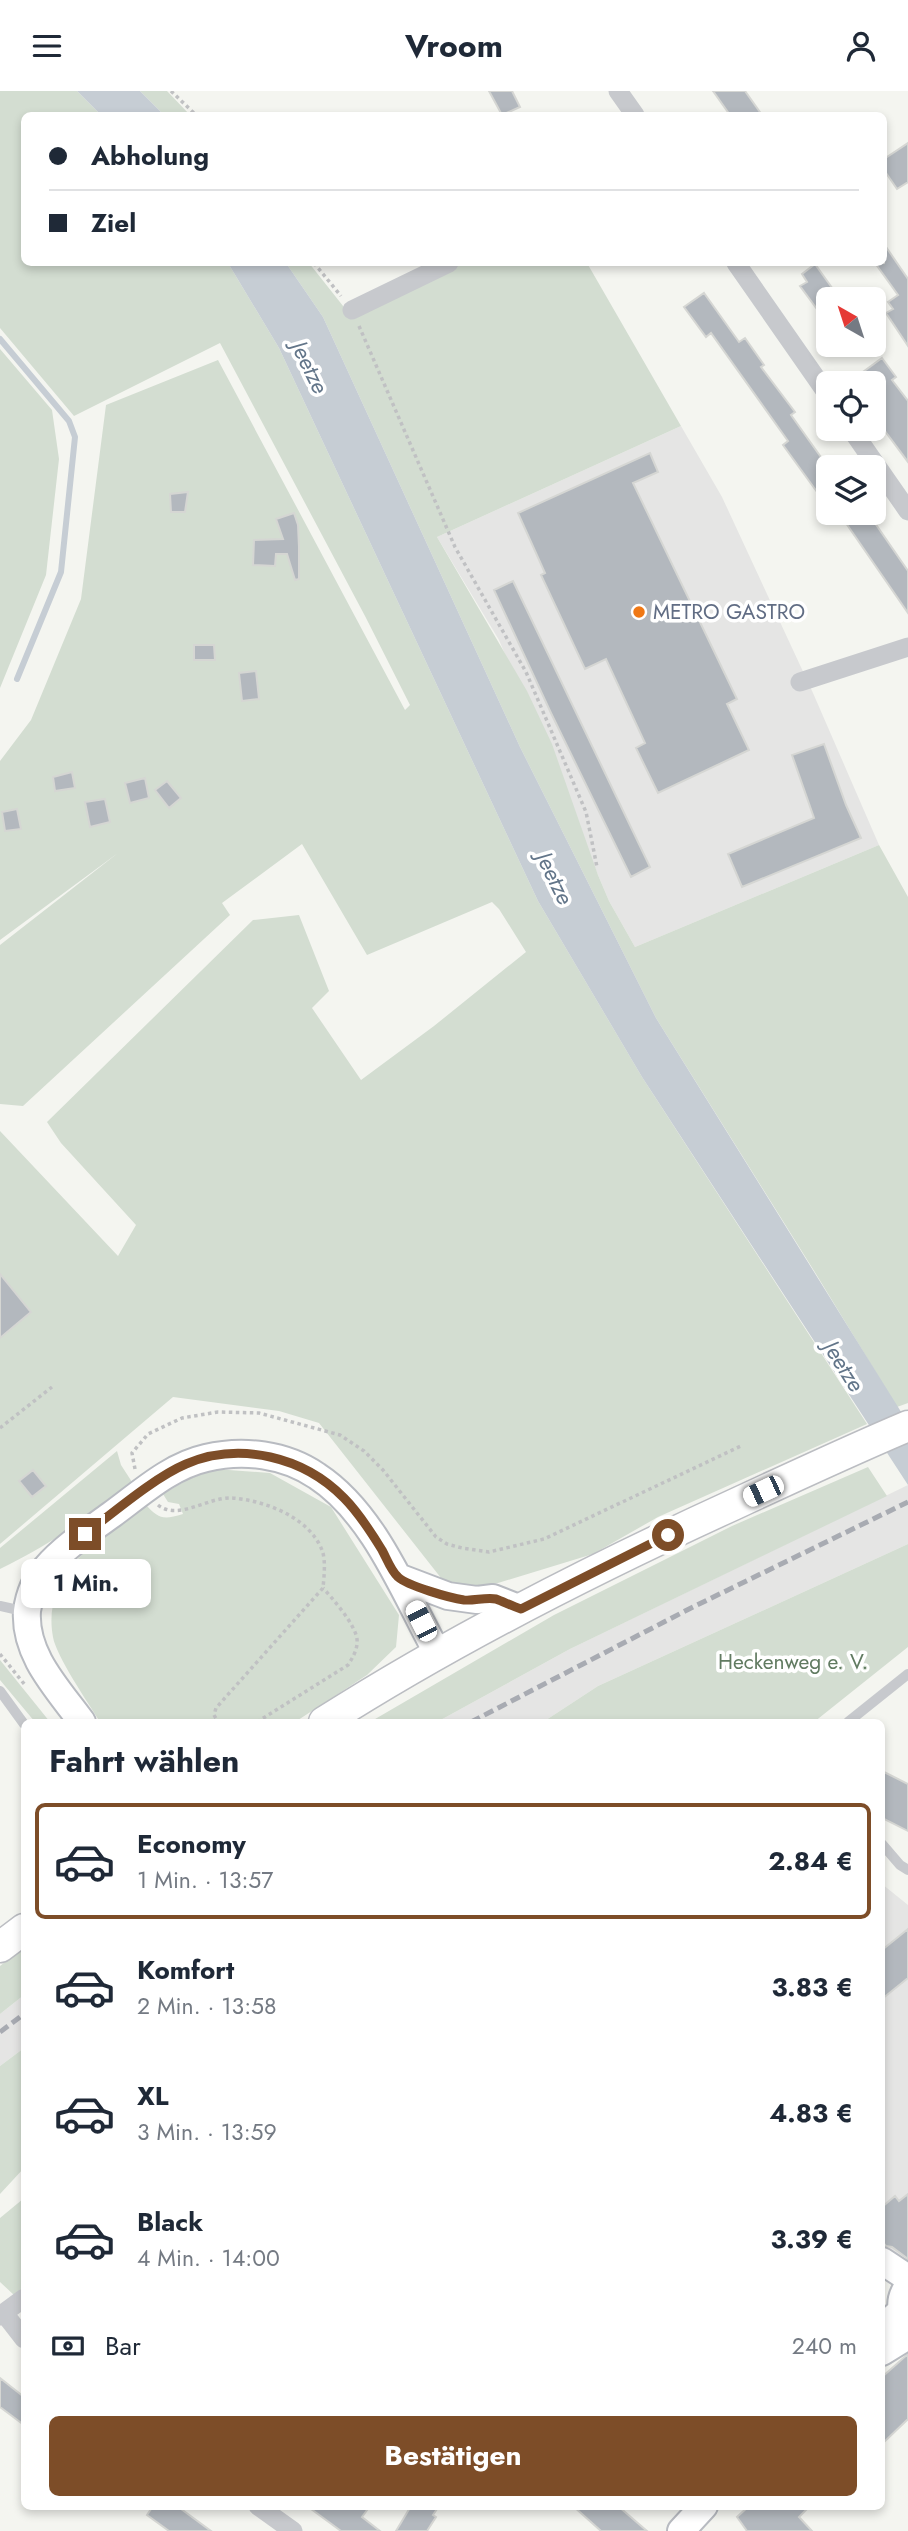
<!DOCTYPE html>
<html lang="de">
<meta charset="utf-8">
<style>
:root{--surface:#fff;--page:#f2f2f3;--text:#1f2937;--muted:#747a83;--line:#e0e1e3;--accent:#7d4d28}
body{margin:0;font-family:Jost,sans-serif;background:var(--page);color:var(--text);height:100vh;display:flex;flex-direction:column;font-size:26px;white-space:nowrap}
*{box-sizing:border-box;margin:0}
p{font-size:23px;color:var(--muted)}
.icon{flex:none;width:38px;height:38px;fill:none;stroke:currentColor;stroke-width:2;stroke-linecap:round;stroke-linejoin:round}
.map{position:relative;flex:1;overflow:hidden}
.details{position:absolute;left:21px;top:1628px;width:864px;height:791px;display:flex;flex-direction:column;background:var(--surface);border-radius:10px;box-shadow:0 4px 10px #0003}
.details>*{flex:none}
.banner{position:absolute;left:21px;top:21px;width:866px;height:154px;border-radius:10px;box-shadow:0 4px 10px #0003;display:grid;align-content:center;height:154px;padding:0 28px;background:var(--surface)}
.needle{width:46px;rotate:321deg}
.fabs{position:absolute;left:816px;top:196px;display:grid;gap:14px}
.fabs a{display:grid;place-items:center;width:70px;height:70px;border-radius:10px;background:var(--surface);box-shadow:0 4px 10px #0003;font-size:35px}
.end{position:absolute;width:32px;height:32px;margin:-16px;border:9px solid #7d4d28;background:#fff;box-shadow:0 0 0 4px #fff}
.from{border-radius:50%}
.bubble{position:absolute;height:49px;border-radius:10px;background:var(--surface);box-shadow:0 4px 10px #0003;font-size:23px;font-weight:700;line-height:49px;text-align:center}
.car{position:absolute;width:21px;height:42px;margin:-21px -10px;border-radius:9px;box-shadow:0 0 5px 2px #0007;background:linear-gradient(#fff 24%,#345 0 40%,#fff 0 76%,#345 0 86%,#fff 0)}
.banner b{display:flex;align-items:center;gap:24px;height:66px;font-size:26px}
.banner b+b{border-top:2px solid var(--line)}
.banner i{width:18px;height:18px;background:var(--text)}
ul{padding:0;list-style:none}
li{display:flex;align-items:center;gap:21px;height:116px;margin:0 14px 10px;padding:0 14px;border:4px solid transparent;border-radius:10px}
li div{flex:1}
li b{display:block;font-size:26px}
li em{font-style:normal;font-weight:700}
li.current{border-color:var(--accent)}
li>.icon{width:63px;height:63px;stroke-width:1.5}
h2{padding:0 28px;font-size:32px;line-height:84px}
.pay{display:flex;align-items:center;gap:18px;height:77px;padding:0 28px;font-size:26px}
.pay p{margin-inline-start:auto}
.action{display:flex;gap:14px;margin-top:auto;padding:14px 28px}
.action a{flex:1;height:80px;border-radius:10px;background:var(--accent);color:#fff;font-size:28px;font-weight:700;line-height:80px;text-align:center}
header{display:flex;justify-content:space-between;align-items:center;height:91px;padding:0 28px;background:var(--surface);font-size:32px;font-weight:700}
.map>svg:first-child{display:block}
.built{fill:#e5e5e4}
.green{fill:#d3ddd1}
.water{fill:#c6cdd4}
.lines{fill:none;stroke-linecap:round;stroke-linejoin:round}
.stream{stroke:#c6cdd4;stroke-width:6}
.building{fill:#b3b8be;stroke:#d5d6d3;stroke-width:2}
.secondary-casing{stroke:#b8bbc1;stroke-width:30}
.primary-casing{stroke:#bbbdc2;stroke-width:33}
.path{stroke:#c0c1c3;stroke-width:3.5;stroke-dasharray:3.5 3.5;stroke-linecap:butt}
.lane{stroke:#c7c9cd;stroke-width:10}
.street{stroke:#c7c9cd;stroke-width:19}
.secondary{stroke:#fff;stroke-width:26}
.primary{stroke:#fff;stroke-width:30}
.rail{stroke:#a8abb2;stroke-width:5;stroke-dasharray:10 5;stroke-linecap:butt}
.route{stroke:#7d4d28;stroke-width:9}
.poi-dot{fill:#f07815;stroke:#fff;stroke-width:2.5}
.labels{text-anchor:middle;dominant-baseline:central;stroke-width:7;stroke-linejoin:round;paint-order:stroke}
.poi-label{font-size:21px;fill:#616d84;stroke:#fff;text-anchor:start}
.park-label{font-size:21px;fill:#617b61;stroke:#fff}
.water-label{font-size:23px;font-style:italic;fill:#627589;stroke:#fff}
</style>
<header><svg class="icon" aria-label="menu" viewBox="0 0 24 24"><path d="M4 6h16M4 12h16M4 18h16"/></svg>Vroom<svg class="icon" aria-label="person" viewBox="0 0 24 24"><circle cx="12" cy="8" r="4"/><path d="M4 21q1-7 8-7t8 7"/></svg></header>
<div class="map">
<svg width="908" height="2440" viewBox="0 0 908 2440">
<rect width="100%" height="100%" fill="#f4f5f0"/>
<path class="built" d="M 681,335 L 722,406 L 813,602 L 879,754 L 635,856 L 609,810 L 499,549 L 437,446 Z
M 908,1394 L 908,1453 L 598,1595 L 543,1631 L 437,1631 L 570,1558 Z
M 882,1793 L 908,1814 L 908,2167 L 893,2162 L 882,2153 Z
M 24,1904 L 24,1957 L 0,1975 L 0,1923 Z"/>
<path class="green" d="M 0,0 L 77,0 L 101,24 L 24,24 L 24,172 L 228,172 L 279,257 L 538,810 L 642,986 L 867,1333 L 658,1426 L 593,1463 L 498,1492 L 460,1498 L 441,1487 L 319,1332 L 279,1320 L 173,1306 L 0,1453 L 0,1040 L 118,1165 L 136,1134 L 61,1052 L 47,1031 L 253,829 L 299,824 L 329,900 L 312,917 L 361,989 L 434,935 L 526,861 L 499,818 L 492,811 L 367,864 L 302,753 L 222,812 L 230,824 L 23,1015 L 0,1013 L 0,854 L 118,762 L 0,849 L 0,670 L 31,629 L 81,508 L 106,314 L 218,269 L 405,619 L 410,614 L 365,525 L 220,252 L 74,325 L 0,237 Z
M 140,0 L 167,0 L 190,24 L 164,24 Z
M 286,172 L 309,172 L 347,220 L 455,172 L 587,172 L 681,335 L 437,446 L 527,600 L 552,653 L 598,784 L 609,810 L 635,856 L 879,754 L 908,806 L 908,1312 L 897,1316 L 816,1183 L 656,927 L 520,656 L 323,226 Z
M 0,258 L 52,319 L 59,368 L 46,484 L 0,597 Z
M 117,1360 L 121,1374 L 132,1391 C 91,1425 48,1455 0,1478 L 0,1457 Z
M 868,1376 L 887,1405 L 570,1558 L 437,1631 L 370,1631 L 554,1524 L 732,1435 Z
M 215,1378 L 270,1382 L 331,1416 L 399,1524 L 396,1556 L 367,1584 L 295,1631 L 100,1631 C 89,1613 56,1565 53,1546 C 41,1482 101,1446 145,1413 C 159,1428 163,1429 183,1423 L 179,1413 L 168,1411 L 163,1403 L 189,1388 Z
M 908,1453 L 908,1556 L 814,1631 L 543,1631 L 598,1595 Z
M 0,1569 L 50,1631 L 35,1631 L 0,1589 Z
M 24,1856 L 24,1904 L 0,1923 L 0,1875 Z
M 24,1957 L 24,2077 L 0,2103 L 0,1975 Z
M 23,2108 L 24,2195 L 14,2204 L 0,2191 L 0,2127 Z"/>
<path class="water" d="M 77,0 L 140,0 L 164,24 L 101,24 Z
M 228,172 L 286,172 L 323,226 L 520,656 L 656,927 L 908,1332 L 908,1394 L 642,986 L 538,810 L 279,257 Z"/>
<g class="lines">
<path class="stream" d="M 0,248 L 69,330 L 75,346 L 61,481 L 17,588"/>
</g>
<path class="building" d="M 489,0 L 512,0 L 520,16 L 502,24 Z
M 713,0 L 745,0 L 762,24 L 730,24 Z
M 908,52 L 908,91 L 897,98 L 884,79 L 884,68 Z
M 884,153 L 908,188 L 908,255 L 886,222 L 893,218 L 888,211 L 898,204 L 875,172 L 884,172 Z
M 815,173 L 835,201 L 828,206 L 828,233 L 800,195 L 807,191 L 802,183 Z
M 704,202 L 739,251 L 745,247 L 764,274 L 761,276 L 795,321 L 791,324 L 828,376 L 828,416 L 783,354 L 788,350 L 711,242 L 706,246 L 684,216 Z
M 882,267 L 896,286 L 892,289 L 908,310 L 908,371 L 873,324 L 873,292 L 848,292 Z
M 650,362 L 658,381 L 633,392 L 737,608 L 727,613 L 749,659 L 658,702 L 636,657 L 645,652 L 606,568 L 585,578 L 541,484 L 545,482 L 518,422 Z
M 188,401 L 185,421 L 171,421 L 170,403 Z
M 294,422 L 298,434 L 299,456 L 299,488 L 295,489 L 287,463 L 276,463 L 275,475 L 253,474 L 254,449 L 283,448 L 276,428 Z
M 839,422 L 868,422 L 908,480 L 908,522 Z
M 513,490 L 650,776 L 631,786 L 551,622 L 494,499 Z
M 194,554 L 214,554 L 215,569 L 194,569 Z
M 256,580 L 259,608 L 242,610 L 239,582 Z
M 824,653 L 846,714 L 861,747 L 742,796 L 728,763 L 814,727 L 792,664 Z
M 72,681 L 75,697 L 55,700 L 53,686 Z
M 145,687 L 149,707 L 130,712 L 125,692 Z
M 167,690 L 181,707 L 169,717 L 155,699 Z
M 105,708 L 110,731 L 90,736 L 85,711 Z
M 17,718 L 21,738 L 5,740 L 2,721 Z
M 0,1183 L 31,1221 L 0,1247 Z
M 33,1379 L 46,1395 L 32,1406 L 19,1390 Z
M 882,1680 L 908,1693 L 908,1740 L 882,1727 Z
M 908,1838 L 908,1887 L 882,1908 L 882,1859 Z
M 908,2103 L 908,2168 L 892,2156 L 886,2155 L 882,2150 L 882,2116 L 895,2105 L 899,2110 Z
M 908,2263 L 908,2328 L 882,2353 L 882,2286 Z
M 0,2287 L 24,2306 L 24,2334 L 0,2316 Z
M 153,2415 L 177,2415 L 211,2440 L 169,2440 L 147,2424 Z
M 307,2415 L 370,2415 L 362,2426 L 380,2440 L 341,2440 Z
M 411,2415 L 439,2415 L 433,2424 L 436,2426 L 427,2440 L 396,2440 Z
M 573,2415 L 618,2415 L 647,2440 L 601,2440 Z
M 749,2415 L 810,2415 L 799,2426 L 812,2440 L 747,2440 L 737,2426 Z"/>
<g class="lines">
<g class="secondary-casing">
<path id="secondary" d="M 398,1486 L 448,1505 L 477,1509 L 493,1507 L 521,1518
M 82,1631 C 58,1598 24,1564 27,1520 C 29,1504 35,1489 46,1477 C 64,1456 89,1440 111,1424 C 140,1403 170,1375 206,1367 C 243,1358 285,1363 317,1385 C 375,1423 405,1504 438,1563
M 882,2170 L 908,2187
M 908,2195 C 899,2208 899,2220 908,2233
M 882,2237 L 901,2220
M 882,2261 L 908,2245
M 681,2440 L 704,2415"/>
</g>
<g class="primary-casing">
<path id="primary" d="M 324,1631 C 454,1548 593,1478 733,1414 C 791,1387 849,1360 908,1335
M 0,1856 L 24,1838"/>
</g>
<path class="path" d="M 171,0 L 196,24
M 314,172 L 341,205
M 359,235 L 455,456 L 526,581 L 586,721 L 597,776
M 0,1337 L 52,1296
M 135,1378 L 132,1362 L 148,1343 L 182,1327 L 218,1321 L 259,1322 L 340,1344 L 364,1360 L 383,1379 L 436,1446 L 447,1453 L 462,1457 L 489,1461 L 544,1448 L 741,1355
M 158,1414 C 178,1430 208,1406 231,1407 C 264,1409 309,1426 322,1459 C 326,1469 324,1486 323,1497 L 216,1617 L 214,1624 L 218,1631
M 0,1563 L 25,1594
M 257,1631 L 348,1574 C 353,1566 358,1558 357,1548 C 355,1533 333,1508 323,1497"/>
<path class="lane" d="M 0,1515 L 27,1521
M 0,1600 L 24,1633
M 848,1631 L 908,1583
M 882,1753 L 900,1774 L 908,1779"/>
<path class="street" d="M 618,0 L 635,24
M 736,172 L 828,304
M 352,219 L 449,172
M 851,338 L 908,420
M 800,591 L 908,556
M 4,2222 L 24,2248
M 0,2225 L 24,2207
M 258,2415 L 293,2440"/>
<use href="#secondary" class="secondary"/>
<use href="#primary" class="primary"/>
<path class="rail" d="M 471,1631 L 691,1517 L 908,1411
M 0,1941 L 24,1923"/>
</g>
<g class="lines">
<path class="route" d="M 85,1443 C 113,1422 155,1386 186,1373 C 240,1350 304,1366 344,1407 C 358,1421 371,1441 382,1459 C 386,1466 391,1480 398,1486 C 408,1495 450,1507 464,1509 C 474,1510 486,1506 496,1508 C 504,1511 512,1515 521,1518 L 668,1444"/>
</g>
<circle class="poi-dot" cx="639" cy="521" r="7"/>
<g class="labels">
<g class="poi-label">
<text x="653" y="521">METRO GASTRO</text>
</g>
<g class="park-label">
<text x="793" y="1571">Heckenweg e. V.</text>
</g>
<g class="water-label">
<text transform="translate(310 276) rotate(64)">Jeetze</text>
<text transform="translate(555 787) rotate(64)">Jeetze</text>
<text transform="translate(844 1275) rotate(58)">Jeetze</text>
</g>
</g>
</svg>
<div class="fabs">
<a><svg class="needle" viewBox="-14 -14 28 28"><path d="M0-13l5 13h-10z" fill="#e53935"/><path d="M0 13l5-13h-10z" fill="#747a83"/></svg></a>
<a><svg class="icon" aria-label="locate" viewBox="0 0 24 24"><circle cx="12" cy="12" r="6"/><path d="M12 2v4M12 18v4M2 12h4M18 12h4"/></svg></a>
<a><svg class="icon" aria-label="layers" viewBox="0 0 24 24"><path d="M12 4l9 5-9 5-9-5zM3 14l9 5 9-5"/></svg></a>
</div>
<i class="end from" style="left:668px;top:1444px"></i>
<i class="end" style="left:85px;top:1443px"></i>
<div class="bubble" style="left:21px;top:1468px;width:130px">1 Min.</div>
<i class="car" style="left:763px;top:1400px;rotate:245deg"></i>
<i class="car" style="left:421px;top:1530px;rotate:333deg"></i>
<div class="banner">
<b><i class="from"></i>Abholung</b>
<b><i></i>Ziel</b>
</div>
<section class="details">
<h2>Fahrt wählen</h2>
<ul>
<li class="current"><svg class="icon" aria-label="car" viewBox="0 0 24 24"><path d="M5 17H2v-5l4-1 3-4h7l3 4 3 1v5h-3M9 17h6M6 11h13"/><circle cx="7" cy="17" r="2"/><circle cx="17" cy="17" r="2"/></svg><div><b>Economy</b><p>1 Min. · 13:57</p></div><em>2.84 €</em></li>
<li><svg class="icon" aria-label="car" viewBox="0 0 24 24"><path d="M5 17H2v-5l4-1 3-4h7l3 4 3 1v5h-3M9 17h6M6 11h13"/><circle cx="7" cy="17" r="2"/><circle cx="17" cy="17" r="2"/></svg><div><b>Komfort</b><p>2 Min. · 13:58</p></div><em>3.83 €</em></li>
<li><svg class="icon" aria-label="car" viewBox="0 0 24 24"><path d="M5 17H2v-5l4-1 3-4h7l3 4 3 1v5h-3M9 17h6M6 11h13"/><circle cx="7" cy="17" r="2"/><circle cx="17" cy="17" r="2"/></svg><div><b>XL</b><p>3 Min. · 13:59</p></div><em>4.83 €</em></li>
<li><svg class="icon" aria-label="car" viewBox="0 0 24 24"><path d="M5 17H2v-5l4-1 3-4h7l3 4 3 1v5h-3M9 17h6M6 11h13"/><circle cx="7" cy="17" r="2"/><circle cx="17" cy="17" r="2"/></svg><div><b>Black</b><p>4 Min. · 14:00</p></div><em>3.39 €</em></li>
</ul>
<div class="pay"><svg class="icon" aria-label="cash" viewBox="0 0 24 24"><path d="M3 7h18v10H3z"/><circle cx="12" cy="12" r="2"/></svg>Bar<p>240 m</p></div>
<div class="action"><a>Bestätigen</a></div>
</section>
</div>
